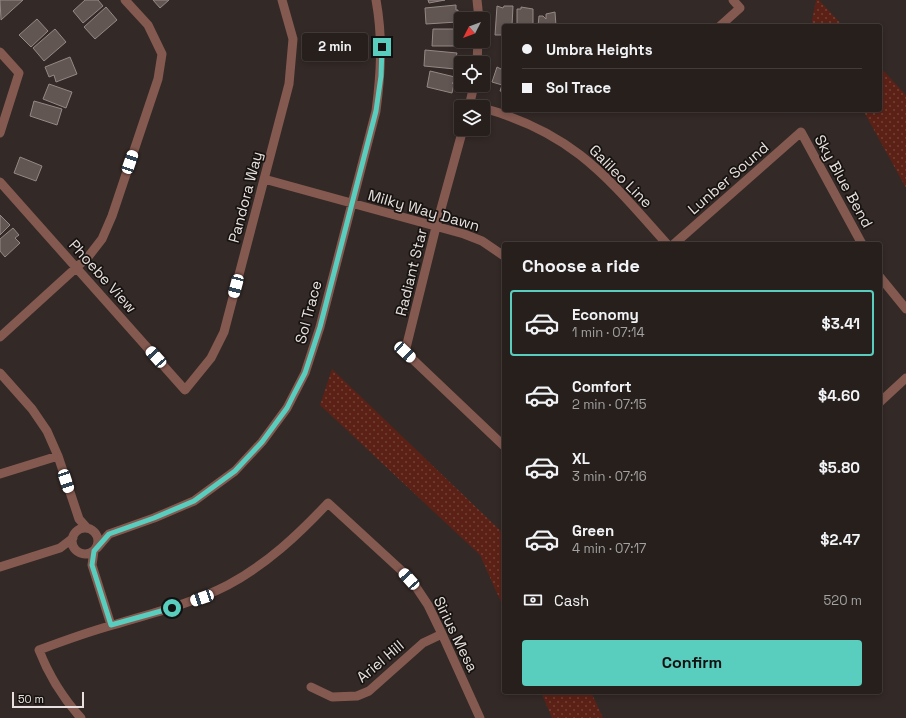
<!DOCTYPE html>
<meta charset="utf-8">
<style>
:root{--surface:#261f1c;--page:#2e2725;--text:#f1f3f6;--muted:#a4a2a3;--line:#423d3b;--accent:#59cebe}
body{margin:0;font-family:"Space Grotesk",sans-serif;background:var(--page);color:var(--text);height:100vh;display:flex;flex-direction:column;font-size:15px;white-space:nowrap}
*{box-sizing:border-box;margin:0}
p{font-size:13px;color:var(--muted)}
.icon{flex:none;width:22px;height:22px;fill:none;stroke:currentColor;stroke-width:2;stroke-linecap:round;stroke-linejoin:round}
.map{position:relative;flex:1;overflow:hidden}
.drawer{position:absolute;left:502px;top:242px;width:380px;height:452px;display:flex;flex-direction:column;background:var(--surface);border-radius:4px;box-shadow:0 2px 6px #0003,0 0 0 1px var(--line)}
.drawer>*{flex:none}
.hud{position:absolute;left:502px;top:24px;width:380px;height:88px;border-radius:4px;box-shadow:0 2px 6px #0003,0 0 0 1px var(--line);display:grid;align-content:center;height:88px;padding:0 20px;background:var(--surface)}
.needle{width:26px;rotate:228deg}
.fabs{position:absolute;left:454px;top:12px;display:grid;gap:8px}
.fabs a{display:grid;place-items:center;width:36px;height:36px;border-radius:4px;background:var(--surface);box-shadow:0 2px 6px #0003,0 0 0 1px var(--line);font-size:20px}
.scale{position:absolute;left:12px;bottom:10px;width:72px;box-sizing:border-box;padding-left:4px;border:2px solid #e7e0de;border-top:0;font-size:11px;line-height:14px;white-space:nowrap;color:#e7e0de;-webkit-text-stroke:3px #171311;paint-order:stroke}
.end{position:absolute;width:18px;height:18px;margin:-9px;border:5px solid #59cebe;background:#111;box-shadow:0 0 0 2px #111}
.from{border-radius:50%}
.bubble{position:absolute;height:28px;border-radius:4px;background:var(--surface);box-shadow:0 2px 6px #0003,0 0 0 1px var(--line);font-size:13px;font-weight:800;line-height:28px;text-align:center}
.car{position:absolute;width:12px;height:24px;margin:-12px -6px;border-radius:5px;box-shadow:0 0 3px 1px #0007;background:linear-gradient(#fff 24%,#345 0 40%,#fff 0 76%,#345 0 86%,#fff 0)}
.hud b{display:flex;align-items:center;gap:14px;height:38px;font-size:15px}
.hud b+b{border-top:1px solid var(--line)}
.hud i{width:10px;height:10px;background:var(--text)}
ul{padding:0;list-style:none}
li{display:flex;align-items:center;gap:12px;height:66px;margin:0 8px 6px;padding:0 12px;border:2px solid transparent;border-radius:4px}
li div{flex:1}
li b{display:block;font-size:15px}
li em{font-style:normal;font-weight:800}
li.active{border-color:var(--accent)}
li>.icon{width:36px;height:36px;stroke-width:1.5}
h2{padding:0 20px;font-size:18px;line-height:48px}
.pay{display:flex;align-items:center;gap:10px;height:44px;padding:0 20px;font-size:15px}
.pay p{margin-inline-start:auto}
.cta{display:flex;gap:8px;margin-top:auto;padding:8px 20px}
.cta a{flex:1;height:46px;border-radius:4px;background:var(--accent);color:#111;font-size:16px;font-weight:800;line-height:46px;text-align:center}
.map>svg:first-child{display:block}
.grass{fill:url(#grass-dots)}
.building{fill:#625653;stroke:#958885}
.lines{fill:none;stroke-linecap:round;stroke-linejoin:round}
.street{stroke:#845950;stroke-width:9}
.route{stroke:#59cebe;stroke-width:5}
.labels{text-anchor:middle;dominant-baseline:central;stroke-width:3.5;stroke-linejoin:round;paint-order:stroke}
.street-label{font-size:15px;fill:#e7e0de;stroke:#171311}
</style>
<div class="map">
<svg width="906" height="718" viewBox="0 0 906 718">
<defs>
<pattern id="grass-dots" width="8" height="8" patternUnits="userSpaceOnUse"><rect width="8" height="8" fill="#5b2116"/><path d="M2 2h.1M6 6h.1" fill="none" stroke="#734137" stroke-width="1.8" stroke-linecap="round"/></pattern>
</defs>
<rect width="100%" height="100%" fill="#332926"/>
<path class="grass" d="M 816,0 L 819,0 L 843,26 L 811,26 Z
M 880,67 L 906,95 L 906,188 L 863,110 L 880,110 Z
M 332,369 L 504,534 L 504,609 L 480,555 L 320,405 Z
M 541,692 L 591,692 L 603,718 L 552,718 Z"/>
<path class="building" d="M 0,0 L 23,0 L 1,20 Z
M 85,0 L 98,0 L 103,6 L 83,23 L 73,11 Z
M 153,0 L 169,0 L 160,8 Z
M 428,0 L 445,0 L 429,3 Z
M 456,5 L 456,10 L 458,10 L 458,13 L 456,14 L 457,22 L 426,24 L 425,8 Z
M 497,6 L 503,8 L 504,6 L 513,6 L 512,26 L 504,26 L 504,35 L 495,35 Z
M 106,7 L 117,20 L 95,39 L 84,27 Z
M 521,7 L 533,9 L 533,26 L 517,26 L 517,9 L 521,9 Z
M 555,12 L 556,26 L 538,26 L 539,16 L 543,16 L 546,19 L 546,14 Z
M 37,19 L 48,31 L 31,47 L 19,35 Z
M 55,29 L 66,42 L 44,61 L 33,48 Z
M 433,29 L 457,29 L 458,46 L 432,46 Z
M 425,50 L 457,53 L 456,57 L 458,57 L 458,61 L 456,61 L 455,69 L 424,66 Z
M 70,57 L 77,74 L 56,82 L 54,75 L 49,77 L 45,67 Z
M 503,65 L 504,65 L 504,92 L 500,91 L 502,85 L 492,82 L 497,67 L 501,69 Z
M 430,71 L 455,77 L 454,83 L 452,83 L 454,84 L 452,93 L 427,87 Z
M 49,84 L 72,92 L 66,108 L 43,99 Z
M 34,101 L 62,109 L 57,125 L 30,116 Z
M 20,157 L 42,166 L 36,181 L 14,173 Z
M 0,215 L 10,225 L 0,235 Z
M 13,228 L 19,235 L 15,238 L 20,243 L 5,257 L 0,251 L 0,239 Z"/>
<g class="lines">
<path class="street" d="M 477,0 L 479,19
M 720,26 L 740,8 L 733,0
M 0,52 L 19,73 L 0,133
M 477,63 L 478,41
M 469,107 L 474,85
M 483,108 C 574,133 607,177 667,244
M 463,129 L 436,227 L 405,352 L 504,446
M 264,179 L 464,234 L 482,241 L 504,256
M 0,182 L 185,390 L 211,358 L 224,332 L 289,84 L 293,39 L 282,0
M 674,244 L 801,132 L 862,244
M 880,277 L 906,309
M 0,337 L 88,257 L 102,239 L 112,216 L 158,79 L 162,54 L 148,25 L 125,0
M 0,373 L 32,409 L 47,431 L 58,456 L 79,519 L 87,528
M 880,402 L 906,378
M 0,474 L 58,456
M72 541a13 13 0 1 1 26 0a13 13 0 1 1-26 0Z
M 97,548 L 109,534 L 154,518 L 194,501 L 235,471 L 262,442 L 287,408 L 305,373 L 320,327 L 376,111 C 381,73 383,38 376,0
M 94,551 L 92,565 L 111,625
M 0,567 L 60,548 L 73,538
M 311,687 L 332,697 L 357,696 L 369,691 L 423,643 L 442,634
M 81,718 C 62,697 49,676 39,650 C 63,641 88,632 113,625 C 152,613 191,604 228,585 C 267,564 298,535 328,503 L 402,571 L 416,587 L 428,605 L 442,634 L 480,718"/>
</g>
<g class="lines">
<path class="route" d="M 172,608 L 111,625 L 92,565 L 94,551 L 109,534 L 154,518 L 194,501 L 235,471 L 262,442 L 287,408 L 293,396 L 305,373 L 320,327 L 376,111 L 381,76 L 382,47"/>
</g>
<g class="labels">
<g class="street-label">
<text transform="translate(621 176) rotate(45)">Galileo Line</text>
<text transform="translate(728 178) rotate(-41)">Lunber Sound</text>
<text transform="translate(844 181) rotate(61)">Sky Blue Bend</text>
<text transform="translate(245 197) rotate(-75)">Pandora Way</text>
<text transform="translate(424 210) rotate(16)">Milky Way Dawn</text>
<text transform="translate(411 272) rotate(-76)">Radiant Star</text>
<text transform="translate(103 276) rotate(48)">Phoebe View</text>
<text transform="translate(308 312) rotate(-75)">Sol Trace</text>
<text transform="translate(456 634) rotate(64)">Sirius Mesa</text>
<text transform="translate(380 661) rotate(-40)">Ariel Hill</text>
</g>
</g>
</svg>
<div class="fabs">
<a><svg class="needle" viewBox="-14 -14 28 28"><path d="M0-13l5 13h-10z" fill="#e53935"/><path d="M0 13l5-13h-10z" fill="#a4a2a3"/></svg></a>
<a><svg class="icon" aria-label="locate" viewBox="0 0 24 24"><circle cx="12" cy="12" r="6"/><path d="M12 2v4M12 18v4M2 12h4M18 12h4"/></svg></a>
<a><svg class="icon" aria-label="layers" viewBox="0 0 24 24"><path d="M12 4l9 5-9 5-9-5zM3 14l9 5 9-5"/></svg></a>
</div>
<div class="scale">50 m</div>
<i class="end from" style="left:172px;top:608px"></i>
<i class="end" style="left:382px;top:47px"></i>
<div class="bubble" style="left:302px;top:33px;width:66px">2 min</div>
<i class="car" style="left:130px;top:162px;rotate:19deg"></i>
<i class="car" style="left:236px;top:286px;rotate:195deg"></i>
<i class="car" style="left:405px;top:352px;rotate:133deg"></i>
<i class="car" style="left:156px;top:357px;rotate:318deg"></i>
<i class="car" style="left:66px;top:481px;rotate:162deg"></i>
<i class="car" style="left:409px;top:579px;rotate:318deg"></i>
<i class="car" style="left:202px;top:598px;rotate:251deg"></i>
<div class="hud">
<b><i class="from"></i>Umbra Heights</b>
<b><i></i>Sol Trace</b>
</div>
<section class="drawer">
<h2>Choose a ride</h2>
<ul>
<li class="active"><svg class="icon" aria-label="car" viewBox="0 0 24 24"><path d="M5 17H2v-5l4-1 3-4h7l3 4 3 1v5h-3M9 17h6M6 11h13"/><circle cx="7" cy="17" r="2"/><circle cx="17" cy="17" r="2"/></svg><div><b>Economy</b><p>1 min · 07:14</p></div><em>$3.41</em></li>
<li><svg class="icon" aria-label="car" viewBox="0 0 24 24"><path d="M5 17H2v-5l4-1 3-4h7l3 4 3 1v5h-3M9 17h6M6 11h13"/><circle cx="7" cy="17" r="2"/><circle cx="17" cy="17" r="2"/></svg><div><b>Comfort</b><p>2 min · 07:15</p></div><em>$4.60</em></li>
<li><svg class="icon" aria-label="car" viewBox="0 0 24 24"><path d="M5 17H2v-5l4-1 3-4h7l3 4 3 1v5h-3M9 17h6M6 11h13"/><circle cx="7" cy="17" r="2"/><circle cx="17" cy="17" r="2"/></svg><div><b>XL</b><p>3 min · 07:16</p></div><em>$5.80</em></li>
<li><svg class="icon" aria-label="car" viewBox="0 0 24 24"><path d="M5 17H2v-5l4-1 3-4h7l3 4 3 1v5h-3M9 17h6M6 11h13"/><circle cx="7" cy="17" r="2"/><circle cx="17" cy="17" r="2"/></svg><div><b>Green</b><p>4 min · 07:17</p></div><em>$2.47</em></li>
</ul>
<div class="pay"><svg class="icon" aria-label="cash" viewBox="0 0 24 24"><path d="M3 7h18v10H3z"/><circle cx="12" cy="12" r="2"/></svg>Cash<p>520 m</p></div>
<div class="cta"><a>Confirm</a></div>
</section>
</div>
